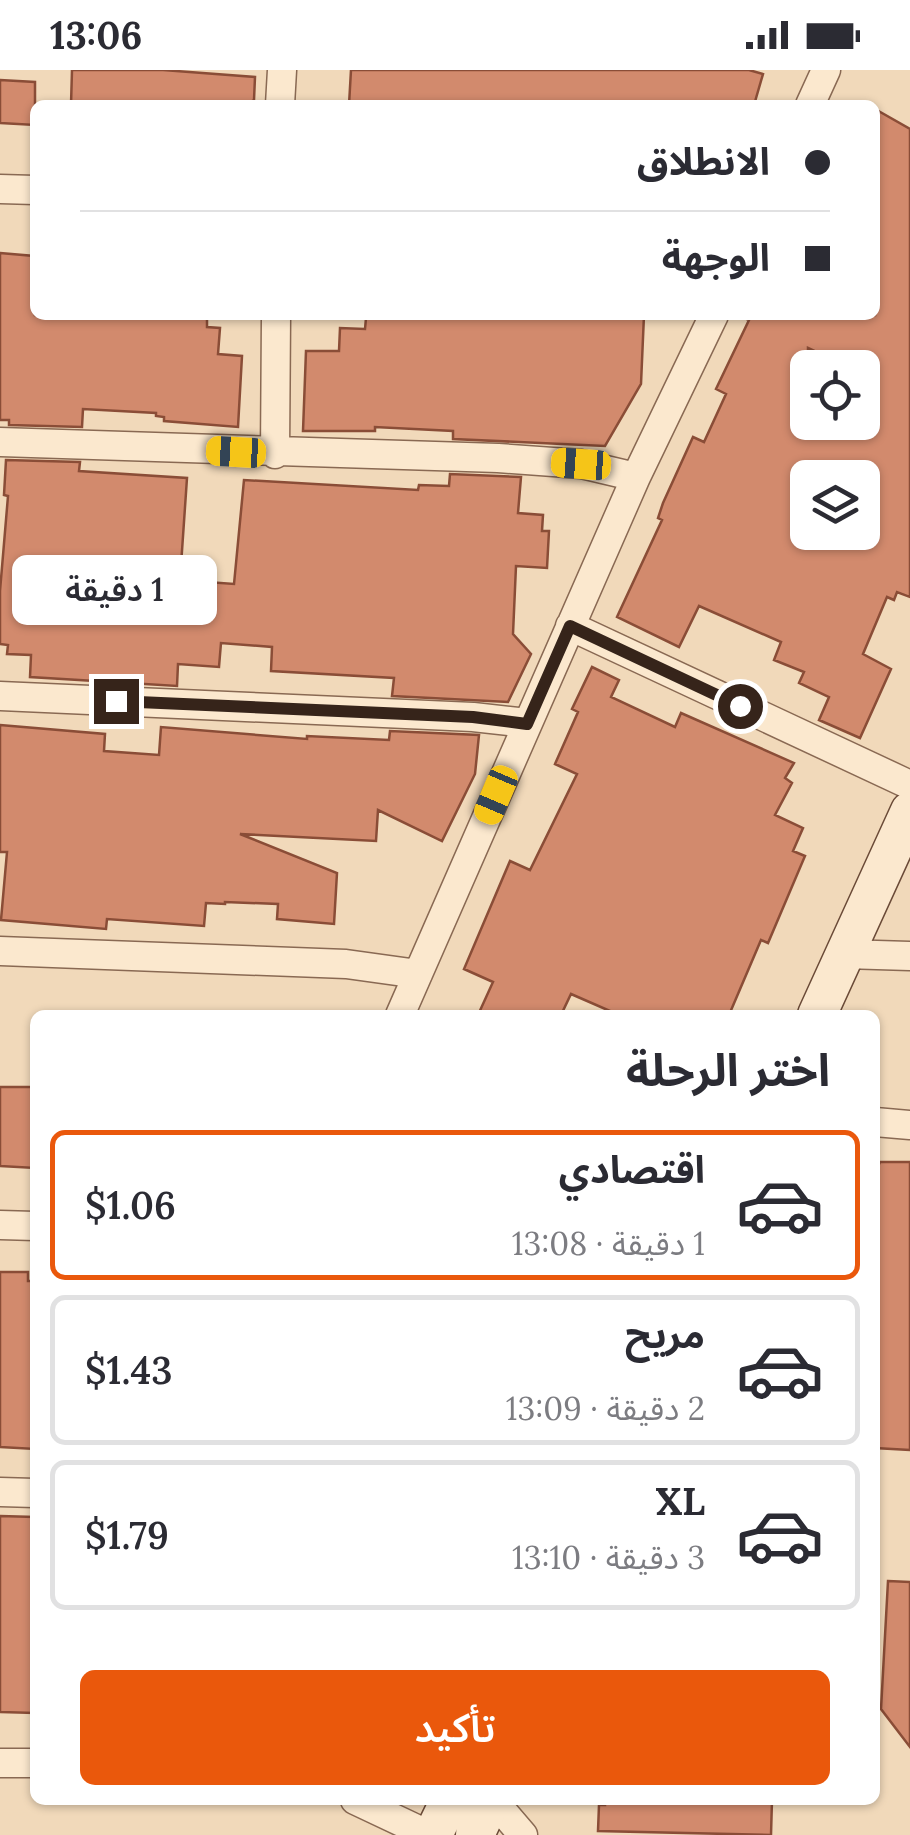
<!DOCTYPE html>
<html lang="ar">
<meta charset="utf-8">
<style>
:root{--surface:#fff;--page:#f2f2f3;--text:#2b2b33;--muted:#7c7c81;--line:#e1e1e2;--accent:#ea580c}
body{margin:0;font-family:Lora,"Noto Sans Arabic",serif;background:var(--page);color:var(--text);direction:rtl;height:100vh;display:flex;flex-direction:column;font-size:38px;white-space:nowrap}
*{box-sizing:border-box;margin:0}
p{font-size:32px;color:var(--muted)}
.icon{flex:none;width:55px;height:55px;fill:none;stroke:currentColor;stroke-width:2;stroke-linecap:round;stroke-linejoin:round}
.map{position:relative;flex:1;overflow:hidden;direction:ltr}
.sheet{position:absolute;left:30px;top:940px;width:850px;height:795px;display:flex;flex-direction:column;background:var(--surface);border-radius:15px;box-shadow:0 2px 8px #0004;direction:rtl}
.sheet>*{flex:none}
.top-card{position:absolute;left:30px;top:30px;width:850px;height:220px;border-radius:15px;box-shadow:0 2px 8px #0004;direction:rtl;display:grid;align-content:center;height:220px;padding:0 50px;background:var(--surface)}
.buttons{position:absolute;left:790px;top:280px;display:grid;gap:20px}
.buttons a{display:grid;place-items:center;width:90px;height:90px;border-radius:15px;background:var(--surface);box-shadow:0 2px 8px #0004;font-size:50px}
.end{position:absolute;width:45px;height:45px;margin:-22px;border:12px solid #36241a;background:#fff;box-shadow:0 0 0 5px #fff}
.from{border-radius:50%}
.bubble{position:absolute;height:70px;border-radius:15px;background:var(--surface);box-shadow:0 2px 8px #0004;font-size:32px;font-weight:600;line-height:70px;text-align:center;direction:rtl}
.car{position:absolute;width:30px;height:60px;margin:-30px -15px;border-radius:12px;box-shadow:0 0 8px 2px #0007;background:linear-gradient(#f5c518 24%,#345 0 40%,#f5c518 0 76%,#345 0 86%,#f5c518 0)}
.top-card b{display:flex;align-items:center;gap:35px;height:95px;font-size:38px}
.top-card b+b{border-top:2px solid var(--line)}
.top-card i{width:25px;height:25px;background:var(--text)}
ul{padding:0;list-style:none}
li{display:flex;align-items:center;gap:30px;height:150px;margin:0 20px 15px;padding:0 30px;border:5px solid var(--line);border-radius:15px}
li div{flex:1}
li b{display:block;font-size:38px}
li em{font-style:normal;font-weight:600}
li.on{border-color:var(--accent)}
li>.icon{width:90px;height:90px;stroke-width:1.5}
h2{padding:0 50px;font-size:45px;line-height:120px}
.button{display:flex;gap:20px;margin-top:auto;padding:20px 50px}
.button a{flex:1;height:115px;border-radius:15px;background:var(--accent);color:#fff;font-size:40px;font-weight:600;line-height:115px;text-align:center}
.status{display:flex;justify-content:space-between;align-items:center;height:70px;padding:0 50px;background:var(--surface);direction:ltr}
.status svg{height:28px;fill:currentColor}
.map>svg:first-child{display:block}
.building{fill:#d28a6d;stroke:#8a4d37;stroke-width:2.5;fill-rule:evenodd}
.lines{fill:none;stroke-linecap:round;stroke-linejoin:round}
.minor-casing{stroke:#896953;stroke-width:31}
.secondary-casing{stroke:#6a4a37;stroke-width:41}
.minor{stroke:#fbe8ce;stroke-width:28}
.secondary{stroke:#fbe8ce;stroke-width:38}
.route{stroke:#36241a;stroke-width:12}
</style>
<div class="status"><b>13:06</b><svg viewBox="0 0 49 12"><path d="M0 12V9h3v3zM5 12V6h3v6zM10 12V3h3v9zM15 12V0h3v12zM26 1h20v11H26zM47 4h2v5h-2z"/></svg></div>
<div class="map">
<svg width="910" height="1765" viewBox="0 0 910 1765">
<rect width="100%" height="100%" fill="#f1d9ba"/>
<path class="building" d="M 72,0 L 163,0 L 255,7 L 254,30 L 245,35 L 71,35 Z
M 351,0 L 749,0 L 763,4 L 754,35 L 349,35 Z
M 0,10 L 35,12 L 35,55 L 0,53 Z
M 875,39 L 910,59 L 910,527 L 897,522 L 894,530 L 887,527 L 863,584 L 891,599 L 860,668 L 819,650 L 829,627 L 799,613 L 804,602 L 774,590 L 781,572 L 699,536 L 679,577 L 617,547 L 662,450 L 658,448 L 663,433 L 693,367 L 704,372 L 726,324 L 716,319 L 749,250 L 738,245 L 875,245 ZM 808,278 L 850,298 L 862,298 L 862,352 L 808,352 ZM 808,408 L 862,408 L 862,462 L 808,462 Z
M 0,183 L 34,186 L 32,218 L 35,218 L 35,245 L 207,245 L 207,257 L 220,258 L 218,284 L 242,286 L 238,357 L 164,351 L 164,347 L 156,346 L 156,343 L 83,339 L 82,357 L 9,355 L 9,350 L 0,350 Z
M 381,245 L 607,248 L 607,245 L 644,245 L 641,314 L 605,376 L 453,369 L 453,361 L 375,357 L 375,361 L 303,361 L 306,281 L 339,281 L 340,258 L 365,259 L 366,248 L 381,248 Z
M 6,390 L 80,392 L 79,401 L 187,408 L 180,510 L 234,514 L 244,410 L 418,420 L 419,415 L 449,416 L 450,404 L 521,407 L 518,443 L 543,445 L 542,461 L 549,461 L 547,498 L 516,496 L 513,564 L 531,584 L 508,632 L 392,626 L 394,608 L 271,601 L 272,577 L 221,573 L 219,597 L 178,594 L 177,616 L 30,607 L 31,585 L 7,584 L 8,575 L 0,574 L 0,521 L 8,426 L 4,425 Z
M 592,597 L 619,610 L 611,627 L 675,657 L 681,643 L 794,693 L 785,708 L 792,713 L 775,745 L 803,758 L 793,781 L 805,786 L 768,873 L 761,870 L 729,945 L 619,945 L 571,924 L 561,945 L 478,945 L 493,912 L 464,899 L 510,791 L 530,800 L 577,704 L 555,694 L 578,642 L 572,639 Z
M 0,655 L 105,664 L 104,681 L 159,685 L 161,657 L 307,669 L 307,666 L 389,670 L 390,661 L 479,665 L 475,704 L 442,771 L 378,740 L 376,771 L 240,764 L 337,803 L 334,854 L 277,849 L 278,834 L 225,832 L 225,834 L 206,833 L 204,856 L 107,849 L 106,859 L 1,850 L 7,782 L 0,782 Z
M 0,1017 L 35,1017 L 35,1098 L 0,1096 Z
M 880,1092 L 910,1092 L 910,1380 L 875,1378 L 875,1103 Z
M 0,1202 L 28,1202 L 28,1211 L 35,1211 L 35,1379 L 0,1377 Z
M 0,1446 L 35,1447 L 35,1643 L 0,1642 Z
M 888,1511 L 910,1512 L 910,1677 L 881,1639 Z
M 605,1730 L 772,1730 L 771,1765 L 598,1761 L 599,1735 L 605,1735 Z"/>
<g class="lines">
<g class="minor-casing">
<path id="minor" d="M 280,35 L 282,0
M 810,35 L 826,0
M 0,119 L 35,120
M 0,372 L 498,388 L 581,394 L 636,407
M 275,384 L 276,245
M 570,556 L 910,715
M 0,626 L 473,647 L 527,653
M 0,881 L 346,894 L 418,904
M 844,884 L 910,886
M 400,945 L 636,407 L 714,245
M 875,1052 L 910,1055
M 0,1155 L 35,1156
M 0,1422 L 35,1423
M 0,1693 L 35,1693
M 355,1730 L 429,1765
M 493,1730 L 523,1765"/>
</g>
<g class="secondary-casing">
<path id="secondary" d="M 817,945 L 910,741
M 433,1765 L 450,1730
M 475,1765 L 491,1730"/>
</g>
<use href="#minor" class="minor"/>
<use href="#secondary" class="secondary"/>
</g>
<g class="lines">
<path class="route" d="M 116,631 L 473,647 L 527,654 L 570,556 L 740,636"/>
</g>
</svg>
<div class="buttons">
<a><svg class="icon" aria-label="locate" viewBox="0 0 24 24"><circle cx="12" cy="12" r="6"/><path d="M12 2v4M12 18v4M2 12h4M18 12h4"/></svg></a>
<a><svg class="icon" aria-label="layers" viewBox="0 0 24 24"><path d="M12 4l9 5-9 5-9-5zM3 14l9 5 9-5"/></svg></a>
</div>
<i class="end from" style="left:740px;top:636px"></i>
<i class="end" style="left:116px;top:631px"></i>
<div class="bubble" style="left:12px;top:485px;width:205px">1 دقيقة</div>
<i class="car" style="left:236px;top:382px;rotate:273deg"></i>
<i class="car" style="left:581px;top:394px;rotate:274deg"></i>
<i class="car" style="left:496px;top:725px;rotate:203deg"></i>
<div class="top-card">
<b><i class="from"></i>الانطلاق</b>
<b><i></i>الوجهة</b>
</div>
<section class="sheet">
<h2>اختر الرحلة</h2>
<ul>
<li class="on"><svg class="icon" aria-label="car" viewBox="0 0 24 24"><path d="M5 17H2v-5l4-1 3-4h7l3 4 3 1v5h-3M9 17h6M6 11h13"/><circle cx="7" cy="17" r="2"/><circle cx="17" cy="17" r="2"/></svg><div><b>اقتصادي</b><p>1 دقيقة · 13:08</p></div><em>$1.06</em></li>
<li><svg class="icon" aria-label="car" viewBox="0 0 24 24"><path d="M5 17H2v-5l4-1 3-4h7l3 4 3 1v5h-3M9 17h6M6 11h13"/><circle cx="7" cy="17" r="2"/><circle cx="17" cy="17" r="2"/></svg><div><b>مريح</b><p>2 دقيقة · 13:09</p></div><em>$1.43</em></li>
<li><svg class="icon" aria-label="car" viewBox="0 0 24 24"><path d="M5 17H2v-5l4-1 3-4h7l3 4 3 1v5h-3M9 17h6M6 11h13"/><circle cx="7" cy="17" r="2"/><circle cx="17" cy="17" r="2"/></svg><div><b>XL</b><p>3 دقيقة · 13:10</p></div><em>$1.79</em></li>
</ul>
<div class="button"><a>تأكيد</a></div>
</section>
</div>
